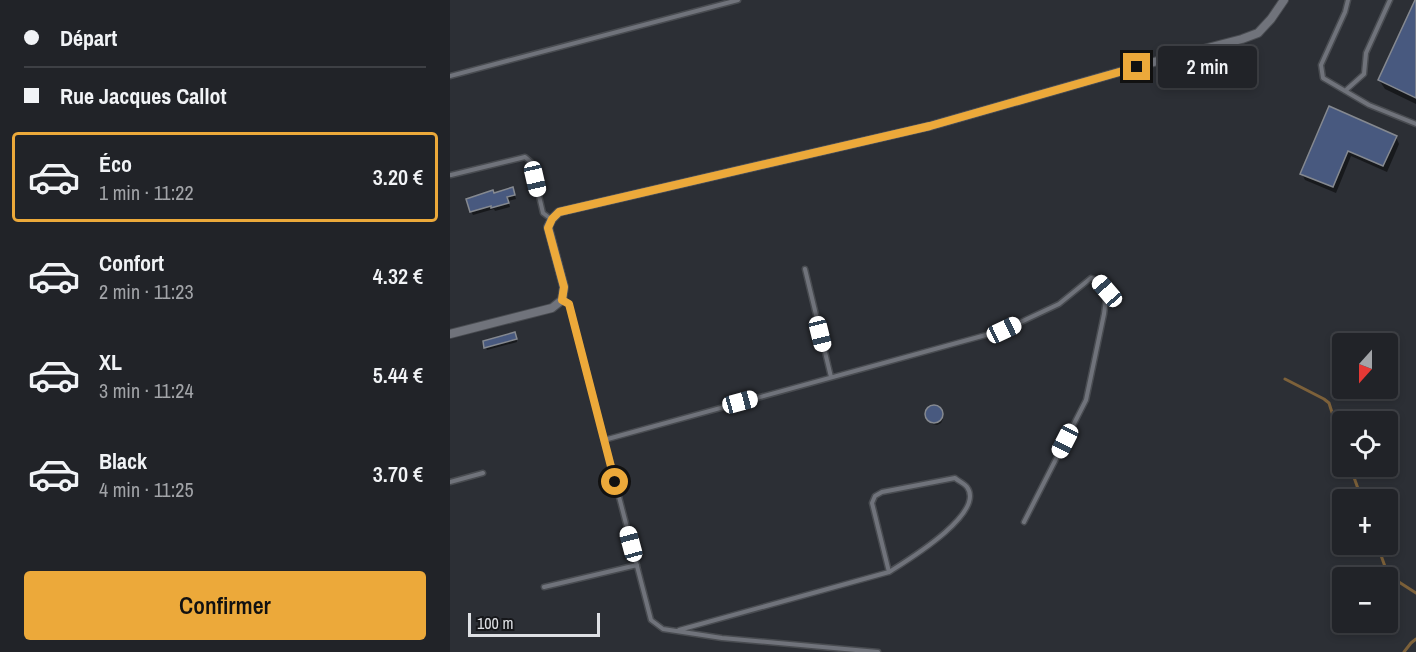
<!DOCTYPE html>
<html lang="fr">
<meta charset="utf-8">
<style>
:root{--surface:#212328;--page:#292b30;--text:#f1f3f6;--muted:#a2a4a8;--line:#3e4045;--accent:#eca93a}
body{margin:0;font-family:"Archivo Narrow",sans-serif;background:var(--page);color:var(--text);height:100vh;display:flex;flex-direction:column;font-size:22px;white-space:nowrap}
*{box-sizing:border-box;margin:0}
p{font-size:20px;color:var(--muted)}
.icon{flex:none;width:33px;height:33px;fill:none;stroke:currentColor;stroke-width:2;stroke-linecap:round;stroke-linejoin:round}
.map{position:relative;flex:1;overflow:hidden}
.drawer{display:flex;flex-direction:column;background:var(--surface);width:450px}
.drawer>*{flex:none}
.top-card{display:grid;align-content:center;height:132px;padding:0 24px;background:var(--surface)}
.needle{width:39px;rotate:201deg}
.tools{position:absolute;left:882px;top:333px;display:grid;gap:12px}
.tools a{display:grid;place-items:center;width:66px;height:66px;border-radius:6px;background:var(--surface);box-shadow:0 3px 9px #0003,0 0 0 2px var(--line);font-size:30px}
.scale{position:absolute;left:18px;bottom:15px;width:132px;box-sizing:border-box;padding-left:6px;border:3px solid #dfe1e5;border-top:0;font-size:16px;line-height:21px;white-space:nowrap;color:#dfe1e5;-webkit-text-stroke:4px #16171a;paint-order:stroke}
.end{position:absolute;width:27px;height:27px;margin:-14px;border:8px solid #eca93a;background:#111;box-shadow:0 0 0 3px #111}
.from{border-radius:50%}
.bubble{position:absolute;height:42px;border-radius:6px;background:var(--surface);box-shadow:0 3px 9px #0003,0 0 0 2px var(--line);font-size:20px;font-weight:600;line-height:42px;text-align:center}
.car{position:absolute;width:18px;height:36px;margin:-18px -9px;border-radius:8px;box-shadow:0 0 4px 2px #0007;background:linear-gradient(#fff 24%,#345 0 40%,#fff 0 76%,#345 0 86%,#fff 0)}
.top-card b{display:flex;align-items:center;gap:21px;height:57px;font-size:22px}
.top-card b+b{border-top:2px solid var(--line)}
.top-card i{width:15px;height:15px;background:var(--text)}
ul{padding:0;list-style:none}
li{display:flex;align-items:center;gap:18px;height:90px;margin:0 12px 9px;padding:0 12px;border:3px solid transparent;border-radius:6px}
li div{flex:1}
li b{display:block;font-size:22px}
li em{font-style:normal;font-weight:600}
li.selected{border-color:var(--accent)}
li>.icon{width:54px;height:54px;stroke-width:1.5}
.primary-button{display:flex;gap:12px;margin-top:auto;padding:12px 24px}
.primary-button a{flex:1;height:69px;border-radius:6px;background:var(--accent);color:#111;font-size:24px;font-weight:600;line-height:69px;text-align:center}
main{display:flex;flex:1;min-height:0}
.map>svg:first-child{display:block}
.shadow{fill:#0007}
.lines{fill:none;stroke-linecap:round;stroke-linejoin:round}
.stream{stroke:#7d613a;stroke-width:3}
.building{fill:#48597f;stroke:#858990;stroke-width:1.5}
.lane-casing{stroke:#494c51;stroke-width:7}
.street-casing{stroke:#494c51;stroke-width:10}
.lane{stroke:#70737b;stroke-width:4}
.street{stroke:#70737b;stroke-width:8}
.route{stroke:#eca93a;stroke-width:8}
</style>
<main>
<section class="drawer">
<div class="top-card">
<b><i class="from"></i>Départ</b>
<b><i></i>Rue Jacques Callot</b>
</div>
<ul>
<li class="selected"><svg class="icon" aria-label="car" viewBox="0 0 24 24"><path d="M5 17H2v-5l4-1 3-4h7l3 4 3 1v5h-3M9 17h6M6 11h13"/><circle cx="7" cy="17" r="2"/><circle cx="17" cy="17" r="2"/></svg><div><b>Éco</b><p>1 min · 11:22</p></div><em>3.20 €</em></li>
<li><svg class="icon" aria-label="car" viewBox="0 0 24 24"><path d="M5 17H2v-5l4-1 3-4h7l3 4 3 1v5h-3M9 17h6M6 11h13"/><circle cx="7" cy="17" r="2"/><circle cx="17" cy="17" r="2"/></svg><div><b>Confort</b><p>2 min · 11:23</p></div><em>4.32 €</em></li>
<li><svg class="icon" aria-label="car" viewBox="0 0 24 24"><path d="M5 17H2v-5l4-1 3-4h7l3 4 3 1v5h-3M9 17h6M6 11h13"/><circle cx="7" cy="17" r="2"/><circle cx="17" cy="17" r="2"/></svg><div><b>XL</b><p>3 min · 11:24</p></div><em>5.44 €</em></li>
<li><svg class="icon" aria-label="car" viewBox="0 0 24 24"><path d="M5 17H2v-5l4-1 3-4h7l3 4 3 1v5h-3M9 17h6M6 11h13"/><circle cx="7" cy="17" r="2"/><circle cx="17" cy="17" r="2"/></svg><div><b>Black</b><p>4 min · 11:25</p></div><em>3.70 €</em></li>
</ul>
<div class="primary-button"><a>Confirmer</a></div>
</section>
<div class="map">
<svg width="966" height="652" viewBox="0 0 966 652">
<rect width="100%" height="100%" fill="#2c2f35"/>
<path class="shadow" d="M 966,1 L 966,104 L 935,89 L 929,80 Z
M 880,108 L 946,137 L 949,144 L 937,172 L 901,156 L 886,193 L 855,180 L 852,174 Z
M 64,193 L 66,199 L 58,201 L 60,207 L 45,211 L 44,209 L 23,215 L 21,211 L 44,194 Z
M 66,336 L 67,342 L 37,350 L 34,342 Z
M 482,407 L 489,409 L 493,419 L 491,423 L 487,425 L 482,424 L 477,414 L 478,410 Z"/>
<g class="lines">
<path class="stream" d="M 835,379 L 874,399 L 879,403 L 892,444
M 900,466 L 912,500
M 927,544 L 938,575 L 966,593
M 954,652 L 961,643 L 966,639"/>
</g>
<path class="building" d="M 965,0 L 966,0 L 966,98 L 928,80 Z
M 879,106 L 947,136 L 933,166 L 898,151 L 883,187 L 850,174 Z
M 63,187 L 65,195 L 57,197 L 59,203 L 41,208 L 41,206 L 20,212 L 16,199 L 43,190 L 44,193 Z
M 65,332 L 67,339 L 34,348 L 33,341 Z
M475 414a9 9 0 1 1 18 0a9 9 0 1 1-18 0Z"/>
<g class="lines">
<g class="lane-casing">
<path id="lane" d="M 898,0 L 895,12 L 871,65 L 873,78 L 919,105 L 966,124
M 0,76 L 288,0
M 895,91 L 914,74 L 916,53 L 940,0
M 1,175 L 75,157 L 81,162 L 93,213 L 101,219
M 355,269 L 381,377
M 112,300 L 119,304 L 201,620 L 213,629 L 272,638 L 428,652
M 154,440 L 554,330 L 609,304 L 641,278 L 648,280 L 657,291 L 654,314 L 636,400 L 574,522
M 0,482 L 33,473
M 94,587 L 187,565
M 229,630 L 439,572 C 458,560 536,513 517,487 C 514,483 508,481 505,478 L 432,492 L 425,496 L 422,503 L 439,572"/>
</g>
<g class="street-casing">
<path id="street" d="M 0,334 L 102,308 L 112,300 L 114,287 L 98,227 L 102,219 L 109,212 L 480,126 L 711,60 L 792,39 L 808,33 L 821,19 L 834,0"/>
</g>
<use href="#lane" class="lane"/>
<use href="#street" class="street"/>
</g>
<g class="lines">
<path class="route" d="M 165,482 L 119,304 L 112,300 L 114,287 L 98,228 L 102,219 L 109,212 L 480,126 L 687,67"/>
</g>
</svg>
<div class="tools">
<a><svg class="needle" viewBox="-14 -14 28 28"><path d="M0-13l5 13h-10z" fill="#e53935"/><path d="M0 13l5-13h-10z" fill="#a2a4a8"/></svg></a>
<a><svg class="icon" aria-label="locate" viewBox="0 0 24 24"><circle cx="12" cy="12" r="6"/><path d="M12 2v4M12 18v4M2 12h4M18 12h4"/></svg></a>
<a>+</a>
<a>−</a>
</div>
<div class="scale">100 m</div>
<i class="end from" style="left:165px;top:482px"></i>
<i class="end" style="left:687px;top:67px"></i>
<div class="bubble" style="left:708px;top:46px;width:99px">2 min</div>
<i class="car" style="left:85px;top:179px;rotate:167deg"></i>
<i class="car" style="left:657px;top:291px;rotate:319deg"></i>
<i class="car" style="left:554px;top:330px;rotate:65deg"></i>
<i class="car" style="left:370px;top:334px;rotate:166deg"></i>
<i class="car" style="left:290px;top:402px;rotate:75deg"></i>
<i class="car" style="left:615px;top:441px;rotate:207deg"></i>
<i class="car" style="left:181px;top:544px;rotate:345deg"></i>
</div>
</main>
